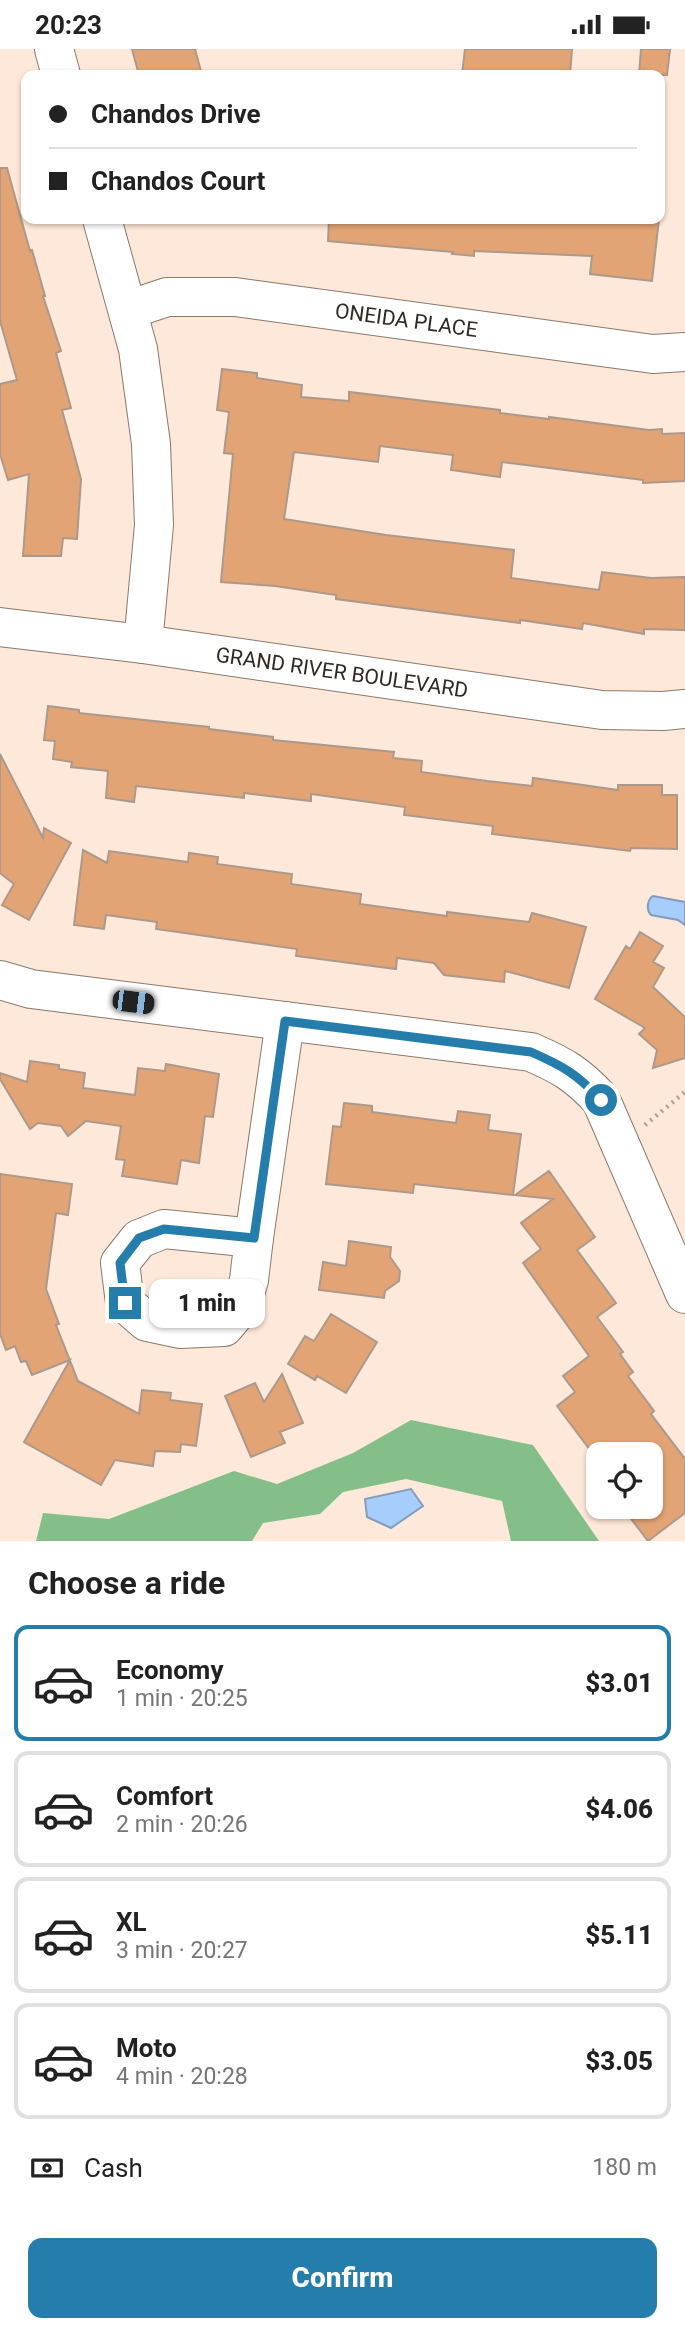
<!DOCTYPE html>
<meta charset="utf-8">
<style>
:root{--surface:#fff;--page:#f2f2f2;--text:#222;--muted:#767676;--line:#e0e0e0;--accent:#247dab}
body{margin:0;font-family:Roboto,sans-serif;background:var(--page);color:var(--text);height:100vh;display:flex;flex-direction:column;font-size:26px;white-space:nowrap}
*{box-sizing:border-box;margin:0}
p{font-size:23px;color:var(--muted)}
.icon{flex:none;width:38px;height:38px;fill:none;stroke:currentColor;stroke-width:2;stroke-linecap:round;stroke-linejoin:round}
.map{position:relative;height:1492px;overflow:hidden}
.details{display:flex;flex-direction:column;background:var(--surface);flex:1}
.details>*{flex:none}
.guide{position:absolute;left:21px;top:21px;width:644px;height:154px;border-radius:14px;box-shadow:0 2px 5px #0004;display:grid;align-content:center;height:154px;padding:0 28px;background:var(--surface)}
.controls{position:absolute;left:586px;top:1393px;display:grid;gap:14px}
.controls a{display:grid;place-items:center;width:77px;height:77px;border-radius:14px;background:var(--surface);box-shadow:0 2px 5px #0004;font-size:35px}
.end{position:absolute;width:32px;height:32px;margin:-16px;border:9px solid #247dab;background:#fff;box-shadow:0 0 0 4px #fff}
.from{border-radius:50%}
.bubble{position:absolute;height:49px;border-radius:14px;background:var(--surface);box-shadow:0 2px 5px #0004;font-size:23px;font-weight:800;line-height:49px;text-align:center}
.car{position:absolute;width:21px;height:42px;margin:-21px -10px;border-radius:9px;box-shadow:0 0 5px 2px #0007;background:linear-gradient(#222 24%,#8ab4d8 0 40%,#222 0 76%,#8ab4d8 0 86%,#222 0)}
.guide b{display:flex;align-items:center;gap:24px;height:66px;font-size:26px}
.guide b+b{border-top:2px solid var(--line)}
.guide i{width:18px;height:18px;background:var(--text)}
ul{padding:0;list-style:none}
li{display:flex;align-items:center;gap:21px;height:116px;margin:0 14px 10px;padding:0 14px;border:4px solid var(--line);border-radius:14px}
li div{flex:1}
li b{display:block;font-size:26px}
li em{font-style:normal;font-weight:800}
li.active{border-color:var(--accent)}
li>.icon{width:63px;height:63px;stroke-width:1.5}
h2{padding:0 28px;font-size:32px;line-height:84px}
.pay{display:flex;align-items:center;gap:18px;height:77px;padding:0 28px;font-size:26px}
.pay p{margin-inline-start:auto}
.button{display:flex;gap:14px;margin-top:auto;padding:14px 28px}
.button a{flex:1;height:80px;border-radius:14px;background:var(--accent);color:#fff;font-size:28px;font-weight:800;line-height:80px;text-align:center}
.status{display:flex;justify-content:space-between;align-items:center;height:49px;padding:0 35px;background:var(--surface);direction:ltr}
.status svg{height:19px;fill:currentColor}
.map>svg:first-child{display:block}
.forest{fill:#84bf8a}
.water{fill:#a7cdfc;stroke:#839cbb;stroke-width:2}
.building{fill:#e2a475;stroke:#ac998b;stroke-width:2}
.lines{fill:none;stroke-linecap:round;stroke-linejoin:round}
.minor-casing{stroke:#8b786b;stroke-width:40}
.path{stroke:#b09f94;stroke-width:4.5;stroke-dasharray:2 5;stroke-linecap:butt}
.minor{stroke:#fff;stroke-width:38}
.route{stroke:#247dab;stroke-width:9}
.labels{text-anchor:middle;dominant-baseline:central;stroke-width:6;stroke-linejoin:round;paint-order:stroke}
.street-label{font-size:21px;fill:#302823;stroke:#fff}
</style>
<div class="status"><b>20:23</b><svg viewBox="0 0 49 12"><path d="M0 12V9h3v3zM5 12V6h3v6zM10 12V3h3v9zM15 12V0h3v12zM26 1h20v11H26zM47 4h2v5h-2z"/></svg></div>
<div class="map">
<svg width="685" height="1492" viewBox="0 0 685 1492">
<rect width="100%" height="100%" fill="#fee8d9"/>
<path class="forest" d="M 411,1371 L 533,1396 L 599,1492 L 511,1492 L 502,1452 L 406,1430 L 343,1443 L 320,1465 L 263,1474 L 252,1492 L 36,1492 L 43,1464 L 109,1470 L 234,1422 L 277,1435 L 353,1404 Z"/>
<path class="water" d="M 653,847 L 685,853 L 685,876 L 678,871 L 651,866 C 646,861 647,851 653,847 Z
M 411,1440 L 423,1457 L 391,1479 L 367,1468 L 365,1450 Z"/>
<path class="building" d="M 132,0 L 195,0 L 202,26 L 139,26 Z
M 465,0 L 572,0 L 570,26 L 462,26 Z
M 641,0 L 670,0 L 667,26 L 639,26 Z
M 0,119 L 7,119 L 30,202 L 32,201 L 45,247 L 43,247 L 61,302 L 56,304 L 71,359 L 62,361 L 81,430 L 77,490 L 63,489 L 61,507 L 23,507 L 29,425 L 8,431 L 0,405 L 0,335 L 17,331 L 0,272 Z
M 329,170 L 659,170 L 652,232 L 590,225 L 592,207 L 474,202 L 474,207 L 452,205 L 453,203 L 328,192 Z
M 222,320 L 257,324 L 257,329 L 302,336 L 301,348 L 349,352 L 349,343 L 500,361 L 500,364 L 549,370 L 549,368 L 649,381 L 662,380 L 662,385 L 685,384 L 685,432 L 643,434 L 643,431 L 502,413 L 500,428 L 451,421 L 453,406 L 380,397 L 378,413 L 294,403 L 284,470 L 386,486 L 514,501 L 511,529 L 599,541 L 602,523 L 651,529 L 685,528 L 685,581 L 644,580 L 644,585 L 583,574 L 582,580 L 520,571 L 520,574 L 336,550 L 336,546 L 275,537 L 221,533 L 233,405 L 224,404 L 229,363 L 217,361 Z
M 48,657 L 79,661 L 79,664 L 209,678 L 209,680 L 273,688 L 273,691 L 394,703 L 393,709 L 422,712 L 421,723 L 487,732 L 532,737 L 533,729 L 618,741 L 618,736 L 662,736 L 662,746 L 677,746 L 677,800 L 631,799 L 630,802 L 492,785 L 493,777 L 404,766 L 405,758 L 311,745 L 311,752 L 244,744 L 244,749 L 136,737 L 134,753 L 106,749 L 108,722 L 71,718 L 72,713 L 53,710 L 55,692 L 44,691 Z
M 0,705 L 43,789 L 44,779 L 71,794 L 29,871 L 2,856 L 14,835 L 0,824 Z
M 83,801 L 107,814 L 109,802 L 188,813 L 189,804 L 218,808 L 217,815 L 292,825 L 291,835 L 361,845 L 360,855 L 447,867 L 447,863 L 529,873 L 532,864 L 586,878 L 569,939 L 505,922 L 504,933 L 444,926 L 434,914 L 397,909 L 396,920 L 296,907 L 297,900 L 156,880 L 157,873 L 106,866 L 104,880 L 74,876 Z
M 640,883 L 663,897 L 653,913 L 664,919 L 653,938 L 685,968 L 685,1009 L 653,1019 L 657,1001 L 639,985 L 645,979 L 595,950 L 626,897 L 630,900 Z
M 30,1012 L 59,1016 L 59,1020 L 85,1024 L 83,1039 L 135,1046 L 138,1019 L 165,1022 L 166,1015 L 219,1025 L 213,1068 L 205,1067 L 199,1114 L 181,1111 L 177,1135 L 122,1127 L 125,1111 L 116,1110 L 121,1077 L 86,1072 L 68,1087 L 61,1077 L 38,1074 L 30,1080 L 0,1030 L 0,1024 L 27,1033 Z
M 344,1054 L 372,1057 L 372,1063 L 456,1074 L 458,1062 L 490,1066 L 488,1081 L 521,1085 L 513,1146 L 414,1135 L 413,1144 L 326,1135 L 333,1077 L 341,1078 Z
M 549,1122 L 595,1188 L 577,1201 L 616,1254 L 597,1268 L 623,1303 L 620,1305 L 633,1323 L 628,1327 L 654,1362 L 651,1365 L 685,1410 L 685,1464 L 648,1492 L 622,1458 L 651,1458 L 651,1405 L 593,1405 L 557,1357 L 575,1343 L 563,1327 L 589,1307 L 523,1214 L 541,1200 L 521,1174 L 553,1150 L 515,1146 Z
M 0,1125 L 72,1135 L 68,1166 L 56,1164 L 46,1240 L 59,1275 L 56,1276 L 78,1332 L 139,1365 L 142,1341 L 171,1344 L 170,1351 L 202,1355 L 196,1397 L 181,1395 L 180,1403 L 155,1402 L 153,1417 L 115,1411 L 101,1436 L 24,1393 L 70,1311 L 32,1326 L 26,1312 L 21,1313 L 15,1297 L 6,1301 L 0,1285 Z
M 349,1192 L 391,1198 L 390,1208 L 400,1222 L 399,1232 L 385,1242 L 384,1249 L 319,1241 L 323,1213 L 346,1217 Z
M 331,1265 L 377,1293 L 346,1344 L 317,1327 L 315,1331 L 288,1315 L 305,1287 L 314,1292 Z
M 282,1325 L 303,1374 L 280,1383 L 285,1394 L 251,1408 L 225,1347 L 255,1334 L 264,1353 Z"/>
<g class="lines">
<g class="minor-casing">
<g id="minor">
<path d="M 54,0 L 61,26"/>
<path d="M 102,170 L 138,300 L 151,395 L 154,476 L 143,595"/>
<path id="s1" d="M 128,261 L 167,248 L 235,248 L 653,305 L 685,303"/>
<path id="s2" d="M 0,578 L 143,595 L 602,661 L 663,662 L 685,660"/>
<path d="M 0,931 L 31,940 L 531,1003 C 563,1017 577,1025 601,1051 L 685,1245"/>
<path d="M 164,1180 L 254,1189 L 249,1231 L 241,1258 L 224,1278 L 180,1280 L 147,1273 L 125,1254 L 120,1214 L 139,1190 Z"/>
<path d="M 254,1189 L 285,972"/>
</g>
</g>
<path class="path" d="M 645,1076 L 685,1043"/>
<use href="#minor" class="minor"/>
</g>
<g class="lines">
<path class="route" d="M 125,1254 L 120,1214 L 139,1189 L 164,1180 L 254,1189 L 285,972 L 531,1003 C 563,1017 577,1025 601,1051"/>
</g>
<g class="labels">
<g class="street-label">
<text stroke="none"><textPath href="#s1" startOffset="282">ONEIDA PLACE</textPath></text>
<text stroke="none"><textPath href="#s2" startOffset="345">GRAND RIVER BOULEVARD</textPath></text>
</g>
</g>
</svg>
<div class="controls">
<a><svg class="icon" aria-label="locate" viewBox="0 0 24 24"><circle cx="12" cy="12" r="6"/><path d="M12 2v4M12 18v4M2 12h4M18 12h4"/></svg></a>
</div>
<i class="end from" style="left:601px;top:1051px"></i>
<i class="end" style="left:125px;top:1254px"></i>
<div class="bubble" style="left:149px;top:1230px;width:116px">1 min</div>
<i class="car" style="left:133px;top:953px;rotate:97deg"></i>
<div class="guide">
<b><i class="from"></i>Chandos Drive</b>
<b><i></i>Chandos Court</b>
</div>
</div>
<section class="details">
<h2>Choose a ride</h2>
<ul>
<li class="active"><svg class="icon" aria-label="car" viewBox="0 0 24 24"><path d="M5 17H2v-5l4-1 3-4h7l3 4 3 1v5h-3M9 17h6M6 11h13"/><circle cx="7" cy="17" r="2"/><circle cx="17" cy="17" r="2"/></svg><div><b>Economy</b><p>1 min · 20:25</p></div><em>$3.01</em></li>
<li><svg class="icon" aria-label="car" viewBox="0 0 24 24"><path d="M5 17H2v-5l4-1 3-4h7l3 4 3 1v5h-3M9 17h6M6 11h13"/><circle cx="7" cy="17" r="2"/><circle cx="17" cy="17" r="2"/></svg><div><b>Comfort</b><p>2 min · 20:26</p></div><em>$4.06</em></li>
<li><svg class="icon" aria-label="car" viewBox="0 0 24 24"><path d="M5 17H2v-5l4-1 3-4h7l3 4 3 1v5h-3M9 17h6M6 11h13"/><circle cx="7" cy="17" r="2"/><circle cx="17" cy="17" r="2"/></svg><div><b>XL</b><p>3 min · 20:27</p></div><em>$5.11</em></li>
<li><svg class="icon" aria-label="car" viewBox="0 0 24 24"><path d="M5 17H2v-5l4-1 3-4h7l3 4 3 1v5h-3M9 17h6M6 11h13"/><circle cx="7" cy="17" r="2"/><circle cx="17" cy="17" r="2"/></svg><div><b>Moto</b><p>4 min · 20:28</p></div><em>$3.05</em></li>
</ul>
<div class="pay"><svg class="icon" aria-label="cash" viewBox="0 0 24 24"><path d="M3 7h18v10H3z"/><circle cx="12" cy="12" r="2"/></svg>Cash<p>180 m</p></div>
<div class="button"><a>Confirm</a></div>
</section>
